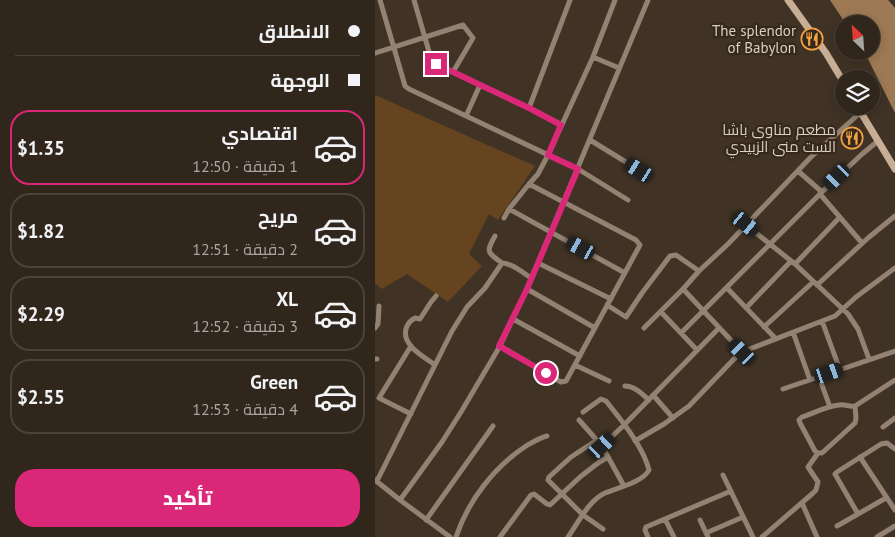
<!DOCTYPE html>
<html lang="ar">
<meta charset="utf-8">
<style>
:root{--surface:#30261c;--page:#3c3229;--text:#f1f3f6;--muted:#a8a5a3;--line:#4b433b;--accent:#db2777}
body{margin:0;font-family:"PT Sans",Cairo,sans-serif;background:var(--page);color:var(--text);direction:rtl;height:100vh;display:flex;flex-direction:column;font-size:19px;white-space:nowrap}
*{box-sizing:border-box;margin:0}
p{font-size:16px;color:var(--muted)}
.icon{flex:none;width:28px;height:28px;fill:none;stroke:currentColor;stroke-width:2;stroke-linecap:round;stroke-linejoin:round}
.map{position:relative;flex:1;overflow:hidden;direction:ltr}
.side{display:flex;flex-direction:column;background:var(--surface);width:375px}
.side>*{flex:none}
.hud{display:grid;align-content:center;height:110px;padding:0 15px;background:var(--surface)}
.needle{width:32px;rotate:335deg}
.fabs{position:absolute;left:460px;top:15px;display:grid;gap:10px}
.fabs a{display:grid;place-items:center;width:45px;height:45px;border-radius:50%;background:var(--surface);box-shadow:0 2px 12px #0003,0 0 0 1px var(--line);font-size:25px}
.end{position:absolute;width:22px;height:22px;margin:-11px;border:6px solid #db2777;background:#fff;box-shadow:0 0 0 2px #fff}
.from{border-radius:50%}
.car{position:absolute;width:15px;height:30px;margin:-15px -8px;border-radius:6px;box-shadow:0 0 4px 1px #0007;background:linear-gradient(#222 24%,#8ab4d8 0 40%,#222 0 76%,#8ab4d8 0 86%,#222 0)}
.hud b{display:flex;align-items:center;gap:18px;height:48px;font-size:19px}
.hud b+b{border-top:1px solid var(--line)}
.hud i{width:12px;height:12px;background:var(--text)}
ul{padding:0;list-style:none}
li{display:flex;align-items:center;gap:15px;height:75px;margin:0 10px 8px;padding:0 5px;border:2px solid var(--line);border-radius:20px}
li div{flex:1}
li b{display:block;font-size:19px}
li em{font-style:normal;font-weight:800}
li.on{border-color:var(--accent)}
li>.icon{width:45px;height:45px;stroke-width:1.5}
.action{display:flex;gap:10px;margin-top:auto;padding:10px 15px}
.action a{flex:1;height:58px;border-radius:20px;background:var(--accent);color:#fff;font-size:20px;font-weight:800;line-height:58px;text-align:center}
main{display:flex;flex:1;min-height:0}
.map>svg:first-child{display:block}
.green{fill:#65441f}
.water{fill:#9e7a54}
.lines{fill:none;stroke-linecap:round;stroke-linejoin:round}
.street{stroke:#938272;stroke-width:5}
.secondary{stroke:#c8ae94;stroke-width:7}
.route{stroke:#db2777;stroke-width:6}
.labels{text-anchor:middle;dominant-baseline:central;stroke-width:4.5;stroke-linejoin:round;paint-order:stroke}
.poi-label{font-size:15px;fill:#d8cfc7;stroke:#36291b;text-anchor:end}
</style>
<main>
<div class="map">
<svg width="520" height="537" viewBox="0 0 520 537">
<rect width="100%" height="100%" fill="#403325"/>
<path class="green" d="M 0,95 L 160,166 L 123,220 L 114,214 L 94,254 L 107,266 L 73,302 L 32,274 L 7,289 L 0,283 Z"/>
<path class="water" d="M 455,0 L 513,0 L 520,8 L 520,113 L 489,51 L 496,51 L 496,24 L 471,24 Z"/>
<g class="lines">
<path class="street" d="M 5,0 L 28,79 L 30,86 L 34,89 L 203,169 L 253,200
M 39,0 L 55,55 L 57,61 L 61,64 L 154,108 L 187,125
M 0,53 L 88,25 L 98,38 L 78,72
M 218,57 L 244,68
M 154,108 L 195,0
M 91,116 L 105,85
M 215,140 L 264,170
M 423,171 L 447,192
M 445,194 L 487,243
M 134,209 L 250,273
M 129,218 L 134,209 L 154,184 L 163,174 L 173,155 L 218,57 L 240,0
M 371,225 L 420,264 L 473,314 L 483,329 L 494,359
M 120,236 C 111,252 112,252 127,263
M 163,263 L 236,299
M 420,264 L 465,217
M 442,285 L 493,238 L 520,216
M 352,288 L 401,339
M 152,289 L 220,328
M 308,289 L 367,352
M 232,305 L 251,317 L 267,293 L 295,256 L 301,255 L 324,271
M 371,308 L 416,261
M 286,312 L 322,350
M 138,319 L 205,356
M 447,321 L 465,370
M 389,327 L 438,282
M 0,328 L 3,324 L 4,306
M 269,328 L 308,289 L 324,271 L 353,244 L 435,158 L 486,112
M 418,332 L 435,380
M 306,333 L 447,192 L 486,155 L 503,141
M 125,346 L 186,382 L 191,381 L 265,245 L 261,240 L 154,184
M 0,359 L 2,359
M 60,365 C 48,356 24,344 32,326 C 34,322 36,320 40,318 L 45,319 L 56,302 L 61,296
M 200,365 L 234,381
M 444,377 L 455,407
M 250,386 C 260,386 267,394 274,400
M 408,389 L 520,351
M 278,395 L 298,418
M 480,406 L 481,418 L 480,423 L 447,453 L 443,453 L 440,451 L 425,423 L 424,420 L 427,417 C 439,413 452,406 464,405 C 470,404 474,407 480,406 L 520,380
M 36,414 L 4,398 L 36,346
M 204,420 L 227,446 L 249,486
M 508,427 L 520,418
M 222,440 L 196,457 L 174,477 L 173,480 L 208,515 L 228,529
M 260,441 L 289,424 L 314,406 L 359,359 L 367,352 L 460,316 L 481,297 L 520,268
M 227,446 L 249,425 L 344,328
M 485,457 L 520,510
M 348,475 L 378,537
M 0,480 L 25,500 L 75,537
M 2,481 L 77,331 L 92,307 L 110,288 L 127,263 C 137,263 148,273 156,278
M 25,500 L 67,442 L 86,412 L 125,346 L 152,289 L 273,0
M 427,503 L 442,537
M 483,514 L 460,474 L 462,472 L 506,444 L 512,443 L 520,449
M 290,519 L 299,537
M 51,520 L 118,426
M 325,520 L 333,537
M 462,526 L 511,498
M 331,533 L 368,517
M 81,537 C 93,501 119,467 151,446 C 158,442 164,438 172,436
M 125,537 L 156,495 L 159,494 L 172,504 L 175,505 L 205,477 L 223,463 L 233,457
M 193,537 C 203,523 214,500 230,493 C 242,488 268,482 274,470 C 268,446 246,420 231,401 L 226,399 L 208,412
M 273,537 L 270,530 L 271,527 L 356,491
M 387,537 L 437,494 L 441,490 L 443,482 L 433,467 L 443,453
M 502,537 L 520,526"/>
<path class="secondary" d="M 413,0 L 451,53 L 469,83
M 482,106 L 520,169"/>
</g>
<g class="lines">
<path class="route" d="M 61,64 L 154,108 L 186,125 L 173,155 L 203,169 L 152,289 L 124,346 L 171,373"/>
</g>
<defs>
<g id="restaurant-ring" transform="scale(1.125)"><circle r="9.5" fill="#36291b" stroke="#f4a344" stroke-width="1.5"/><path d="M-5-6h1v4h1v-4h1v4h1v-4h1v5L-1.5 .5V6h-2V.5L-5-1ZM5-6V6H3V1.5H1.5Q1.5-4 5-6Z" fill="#f4a344"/></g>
</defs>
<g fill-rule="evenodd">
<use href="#restaurant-ring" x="437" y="39"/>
<use href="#restaurant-ring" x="477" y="138"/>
</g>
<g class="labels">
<g class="poi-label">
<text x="421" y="30">The splendor<tspan x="421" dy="17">of Babylon</tspan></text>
<text x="461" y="129">مطعم مناوي باشا<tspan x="461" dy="17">الست منى الزبيدي</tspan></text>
</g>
</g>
</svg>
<div class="fabs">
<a><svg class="needle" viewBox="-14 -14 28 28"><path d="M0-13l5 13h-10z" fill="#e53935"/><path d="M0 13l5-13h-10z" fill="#a8a5a3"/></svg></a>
<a><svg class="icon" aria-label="layers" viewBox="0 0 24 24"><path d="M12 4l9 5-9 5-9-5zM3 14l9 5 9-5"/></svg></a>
</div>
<i class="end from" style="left:171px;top:373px"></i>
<i class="end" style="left:61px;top:64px"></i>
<i class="car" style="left:264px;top:170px;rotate:302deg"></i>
<i class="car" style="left:462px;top:177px;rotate:226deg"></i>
<i class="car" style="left:371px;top:224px;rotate:129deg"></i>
<i class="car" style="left:206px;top:248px;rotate:299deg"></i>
<i class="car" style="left:367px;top:352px;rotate:315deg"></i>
<i class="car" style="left:454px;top:373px;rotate:71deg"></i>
<i class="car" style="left:227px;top:446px;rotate:48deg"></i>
</div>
<section class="side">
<div class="hud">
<b><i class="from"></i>الانطلاق</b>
<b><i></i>الوجهة</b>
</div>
<ul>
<li class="on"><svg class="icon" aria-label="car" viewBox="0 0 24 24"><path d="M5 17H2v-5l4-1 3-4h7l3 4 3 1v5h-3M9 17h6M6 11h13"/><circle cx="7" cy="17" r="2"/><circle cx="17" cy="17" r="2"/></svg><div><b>اقتصادي</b><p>1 دقيقة · 12:50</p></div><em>$1.35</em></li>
<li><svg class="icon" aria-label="car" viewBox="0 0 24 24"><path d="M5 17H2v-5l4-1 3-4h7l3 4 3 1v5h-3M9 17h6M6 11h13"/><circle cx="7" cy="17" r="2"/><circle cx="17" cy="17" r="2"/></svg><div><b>مريح</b><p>2 دقيقة · 12:51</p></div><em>$1.82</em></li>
<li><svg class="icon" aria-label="car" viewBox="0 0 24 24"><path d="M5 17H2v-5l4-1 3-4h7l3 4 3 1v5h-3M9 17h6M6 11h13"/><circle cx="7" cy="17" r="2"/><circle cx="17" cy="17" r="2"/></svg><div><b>XL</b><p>3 دقيقة · 12:52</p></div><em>$2.29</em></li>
<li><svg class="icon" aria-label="car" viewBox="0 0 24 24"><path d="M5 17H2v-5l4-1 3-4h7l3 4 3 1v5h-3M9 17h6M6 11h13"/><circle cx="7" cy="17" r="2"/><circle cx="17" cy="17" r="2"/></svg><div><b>Green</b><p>4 دقيقة · 12:53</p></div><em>$2.55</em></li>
</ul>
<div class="action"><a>تأكيد</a></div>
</section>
</main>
